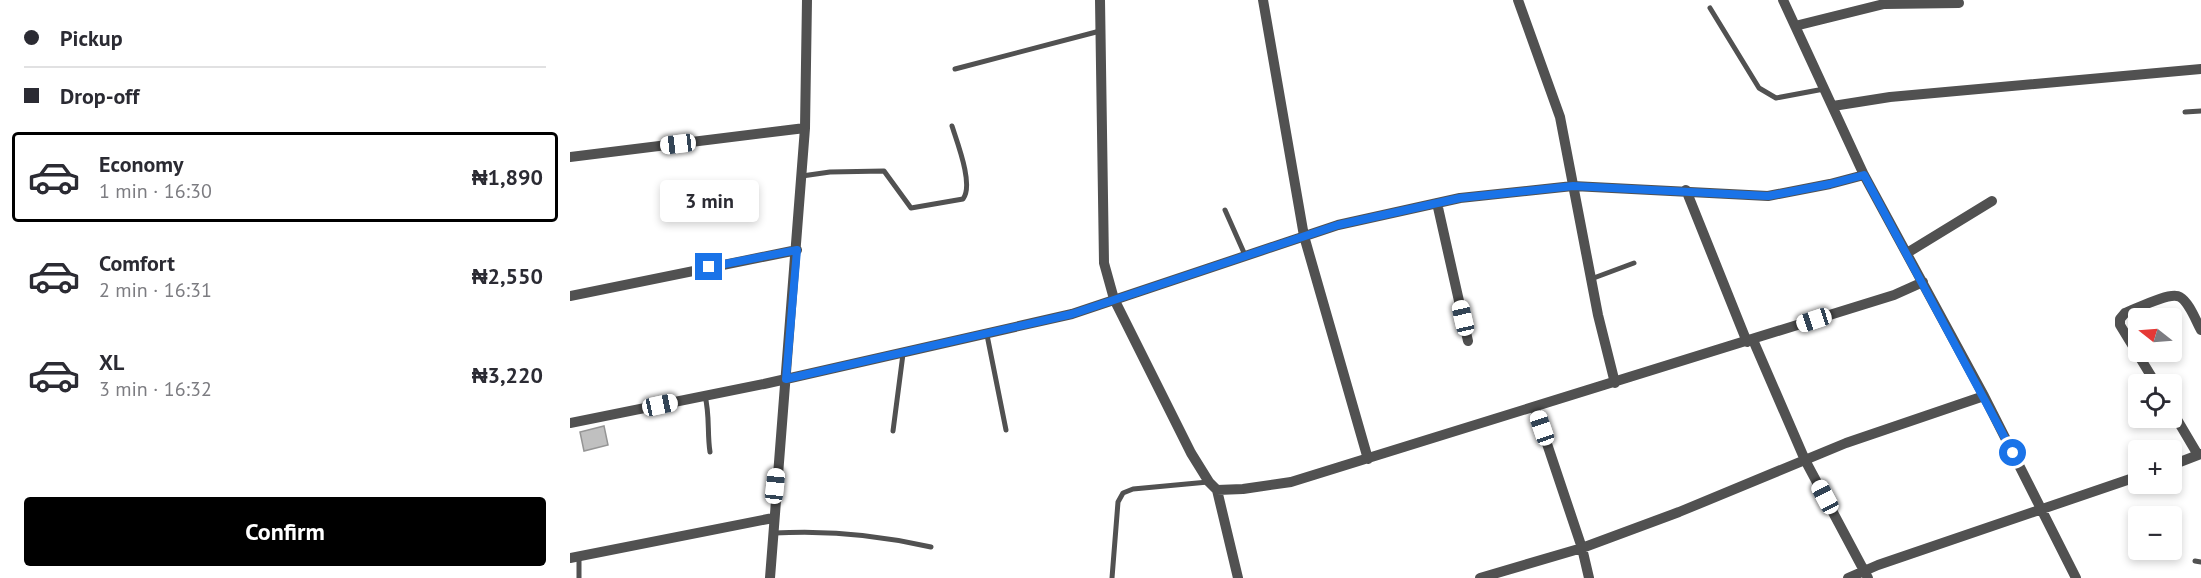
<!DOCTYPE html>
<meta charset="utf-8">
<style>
:root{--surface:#fff;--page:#f2f2f3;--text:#2b2b33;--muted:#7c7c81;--line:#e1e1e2;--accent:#000}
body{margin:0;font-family:"PT Sans",sans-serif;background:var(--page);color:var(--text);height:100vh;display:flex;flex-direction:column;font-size:22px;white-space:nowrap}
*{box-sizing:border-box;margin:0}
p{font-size:20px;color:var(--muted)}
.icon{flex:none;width:33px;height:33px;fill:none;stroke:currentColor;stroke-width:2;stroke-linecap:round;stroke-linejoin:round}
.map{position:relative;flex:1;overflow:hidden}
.details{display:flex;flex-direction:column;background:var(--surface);width:570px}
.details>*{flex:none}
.banner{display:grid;align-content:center;height:132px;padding:0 24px;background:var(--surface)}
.needle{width:39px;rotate:287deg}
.buttons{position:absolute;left:1558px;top:308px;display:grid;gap:12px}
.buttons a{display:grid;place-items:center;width:54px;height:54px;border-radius:6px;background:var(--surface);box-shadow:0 3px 9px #0003;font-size:30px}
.end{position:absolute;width:27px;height:27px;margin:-14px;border:8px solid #1a73e8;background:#fff;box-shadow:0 0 0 3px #fff}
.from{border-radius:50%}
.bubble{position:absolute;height:42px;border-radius:6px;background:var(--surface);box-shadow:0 3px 9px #0003;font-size:20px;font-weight:700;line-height:42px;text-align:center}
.car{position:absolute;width:18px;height:36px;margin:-18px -9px;border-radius:8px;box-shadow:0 0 4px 2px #0007;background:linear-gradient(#fff 24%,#345 0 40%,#fff 0 76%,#345 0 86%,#fff 0)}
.banner b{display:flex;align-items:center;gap:21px;height:57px;font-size:22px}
.banner b+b{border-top:2px solid var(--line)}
.banner i{width:15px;height:15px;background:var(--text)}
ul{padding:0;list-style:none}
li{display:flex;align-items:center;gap:18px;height:90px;margin:0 12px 9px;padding:0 12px;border:3px solid transparent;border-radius:6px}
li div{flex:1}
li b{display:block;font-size:22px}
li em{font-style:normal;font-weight:700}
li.active{border-color:var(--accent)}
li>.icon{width:54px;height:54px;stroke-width:1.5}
.cta{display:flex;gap:12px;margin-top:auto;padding:12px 24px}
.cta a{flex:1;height:69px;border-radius:6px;background:var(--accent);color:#fff;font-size:24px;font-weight:700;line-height:69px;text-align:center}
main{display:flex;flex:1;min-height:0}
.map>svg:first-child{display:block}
.building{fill:#c0c0c0;stroke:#959595;stroke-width:1.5}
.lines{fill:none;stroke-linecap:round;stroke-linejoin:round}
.lane{stroke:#515151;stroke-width:5}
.street{stroke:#515151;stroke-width:10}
.route{stroke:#1a73e8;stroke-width:8}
</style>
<main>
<section class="details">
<div class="banner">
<b><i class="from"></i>Pickup</b>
<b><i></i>Drop-off</b>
</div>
<ul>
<li class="active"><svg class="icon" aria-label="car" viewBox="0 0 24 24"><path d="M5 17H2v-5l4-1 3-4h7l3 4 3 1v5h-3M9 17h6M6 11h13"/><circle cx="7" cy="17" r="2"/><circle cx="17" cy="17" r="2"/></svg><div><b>Economy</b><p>1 min · 16:30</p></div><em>₦1,890</em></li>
<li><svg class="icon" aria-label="car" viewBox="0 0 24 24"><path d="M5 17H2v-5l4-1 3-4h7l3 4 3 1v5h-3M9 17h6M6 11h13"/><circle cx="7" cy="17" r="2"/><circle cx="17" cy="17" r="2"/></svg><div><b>Comfort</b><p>2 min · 16:31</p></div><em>₦2,550</em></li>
<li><svg class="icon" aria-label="car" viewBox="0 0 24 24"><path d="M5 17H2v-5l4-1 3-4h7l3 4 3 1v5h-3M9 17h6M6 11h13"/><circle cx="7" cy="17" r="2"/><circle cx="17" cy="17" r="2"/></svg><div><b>XL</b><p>3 min · 16:32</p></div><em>₦3,220</em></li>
</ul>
<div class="cta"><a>Confirm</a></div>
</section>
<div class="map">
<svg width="1631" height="578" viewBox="0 0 1631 578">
<rect width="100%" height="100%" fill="#fff"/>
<path class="building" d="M 34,426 L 38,445 L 14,451 L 10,432 Z"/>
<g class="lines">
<path class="lane" d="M 1140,8 L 1189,88 L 1206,98 L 1254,89
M 385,69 L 530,31
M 1615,112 L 1631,111
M 232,176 L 260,172 L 314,171 L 341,208 L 393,199 C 404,185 387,142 382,126
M 655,210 L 675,255
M 1021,279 L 1064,263
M 417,335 L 436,430
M 135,396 C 140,415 137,433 140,452
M 323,431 L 333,354
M 204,533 C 257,530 310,535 361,547
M 9,556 L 9,578
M 1625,561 L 1631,562
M 542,578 L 548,502 L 553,493 L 563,489 L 638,482"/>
<path class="street" d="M 530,0 L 534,263 L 544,299 L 621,453 L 639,482 L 647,490 L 673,489 L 721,482 L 1324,295 L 1353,282
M 693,0 L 734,236 L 798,459
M 948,0 L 990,117 L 1028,315 L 1045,383
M 1213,0 L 1294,175 L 1414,396 L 1506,578
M 1225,26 L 1314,4 L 1389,3
M 1263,106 L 1320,97 L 1631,69
M 0,157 L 235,128
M 1116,190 L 1177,342
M 867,203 L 898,341
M 1337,253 L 1422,201
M 0,296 L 227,250
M 1183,340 L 1235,460 L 1298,578
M 1586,384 L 1550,325 L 1550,319 L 1555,313 C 1566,309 1600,291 1610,297 C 1619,302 1626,321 1631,330
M 965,408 L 1012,548 L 1019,578
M 1602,411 L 1628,455
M 0,423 L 194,384 L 502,314 L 768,225 L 890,198 L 1003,186 L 1198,196 L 1260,184 L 1294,175
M 1602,465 L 1631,454
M 647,490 L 668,578
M 0,558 L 203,518
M 200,578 L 235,128 L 237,0
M 910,578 L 1012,548 L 1109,512 L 1276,443 L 1414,396
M 1278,578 L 1308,565 L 1569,476"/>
</g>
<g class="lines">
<path class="route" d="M 139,267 L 227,250 L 216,379 L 502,314 L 768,225 L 890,198 L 1003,186 L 1198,196 L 1260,184 L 1294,175 L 1443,453"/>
</g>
</svg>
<div class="buttons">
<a><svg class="needle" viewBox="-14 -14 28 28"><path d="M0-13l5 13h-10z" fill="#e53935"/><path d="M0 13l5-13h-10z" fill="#7c7c81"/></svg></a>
<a><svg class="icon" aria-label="locate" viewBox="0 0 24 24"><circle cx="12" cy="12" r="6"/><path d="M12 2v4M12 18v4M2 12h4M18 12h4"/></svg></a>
<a>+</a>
<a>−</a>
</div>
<i class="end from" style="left:1443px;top:453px"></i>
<i class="end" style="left:139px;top:267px"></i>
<div class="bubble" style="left:90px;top:180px;width:99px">3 min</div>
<i class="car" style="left:108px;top:144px;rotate:263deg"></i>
<i class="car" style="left:893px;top:318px;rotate:347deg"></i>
<i class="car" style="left:1244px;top:320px;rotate:252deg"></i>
<i class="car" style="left:90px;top:405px;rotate:78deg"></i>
<i class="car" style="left:972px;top:428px;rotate:341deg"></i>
<i class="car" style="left:205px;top:486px;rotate:6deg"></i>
<i class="car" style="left:1255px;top:497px;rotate:332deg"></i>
</div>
</main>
